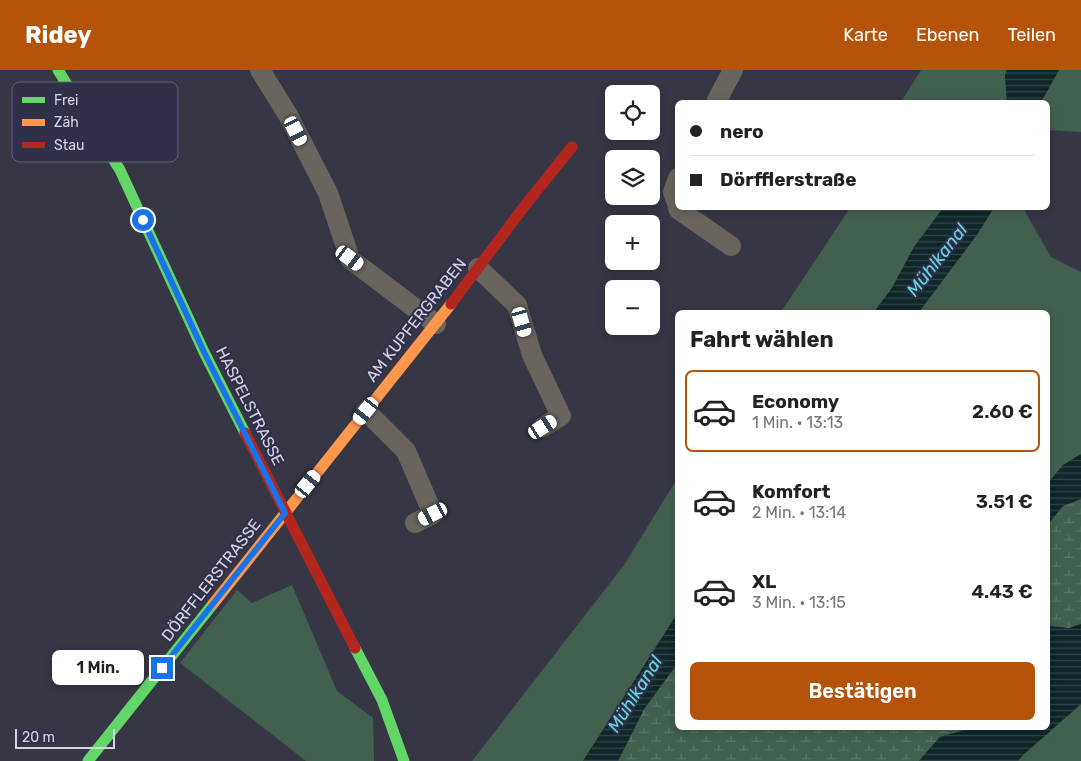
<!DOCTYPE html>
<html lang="de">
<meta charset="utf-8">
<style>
:root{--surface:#fff;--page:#f2f2f2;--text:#222;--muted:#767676;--line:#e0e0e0;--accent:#b45309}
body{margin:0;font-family:Rubik,sans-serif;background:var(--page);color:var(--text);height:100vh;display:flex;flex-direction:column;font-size:19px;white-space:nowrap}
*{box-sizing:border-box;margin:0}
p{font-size:16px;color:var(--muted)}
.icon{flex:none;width:28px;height:28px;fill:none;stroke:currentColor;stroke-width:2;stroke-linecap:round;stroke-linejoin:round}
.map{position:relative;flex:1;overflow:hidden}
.drawer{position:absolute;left:675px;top:240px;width:375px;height:420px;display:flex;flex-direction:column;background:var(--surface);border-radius:8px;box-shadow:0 2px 8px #0003}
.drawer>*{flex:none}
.top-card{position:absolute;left:675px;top:30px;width:375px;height:110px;border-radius:8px;box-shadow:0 2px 8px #0003;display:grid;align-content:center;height:110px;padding:0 15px;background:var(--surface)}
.fabs{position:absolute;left:605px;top:15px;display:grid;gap:10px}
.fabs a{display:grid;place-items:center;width:55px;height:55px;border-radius:8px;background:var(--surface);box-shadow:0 2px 8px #0003;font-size:25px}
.scale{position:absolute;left:15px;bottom:12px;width:100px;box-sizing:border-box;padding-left:5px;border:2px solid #d3d5e5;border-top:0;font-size:14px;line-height:18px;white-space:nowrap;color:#d3d5e5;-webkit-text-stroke:4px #30304a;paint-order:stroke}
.end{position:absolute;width:22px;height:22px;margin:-11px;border:6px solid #1a73e8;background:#fff;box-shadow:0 0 0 2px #fff}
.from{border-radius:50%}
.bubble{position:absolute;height:35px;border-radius:8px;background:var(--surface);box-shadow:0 2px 8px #0003;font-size:16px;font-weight:600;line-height:35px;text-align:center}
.car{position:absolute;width:15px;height:30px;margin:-15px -8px;border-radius:6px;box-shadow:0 0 4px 1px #0007;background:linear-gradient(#fff 24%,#345 0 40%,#fff 0 76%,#345 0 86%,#fff 0)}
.top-card b{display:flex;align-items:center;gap:18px;height:48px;font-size:19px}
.top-card b+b{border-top:1px solid var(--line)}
.top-card i{width:12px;height:12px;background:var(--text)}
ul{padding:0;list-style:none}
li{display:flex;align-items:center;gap:15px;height:82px;margin:0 10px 8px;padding:0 5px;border:2px solid transparent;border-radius:8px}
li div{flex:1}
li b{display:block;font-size:19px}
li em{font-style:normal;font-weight:600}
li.current{border-color:var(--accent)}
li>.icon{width:45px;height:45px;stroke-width:1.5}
h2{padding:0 15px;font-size:22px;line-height:60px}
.button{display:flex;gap:10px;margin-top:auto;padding:10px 15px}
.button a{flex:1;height:58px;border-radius:8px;background:var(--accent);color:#fff;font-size:20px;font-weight:600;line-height:58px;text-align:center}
header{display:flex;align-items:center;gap:30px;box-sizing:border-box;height:70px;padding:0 25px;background:var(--accent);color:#fff}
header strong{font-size:24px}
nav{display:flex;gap:28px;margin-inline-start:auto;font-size:18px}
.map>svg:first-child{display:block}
.green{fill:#42604f}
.wetland{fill:url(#wetland-marsh)}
.water{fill:url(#water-rules)}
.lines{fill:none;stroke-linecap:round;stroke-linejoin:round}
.lane{stroke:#69645e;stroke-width:20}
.fast{stroke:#63d668;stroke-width:11}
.slow{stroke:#ff974d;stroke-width:11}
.jam{stroke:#b3261e;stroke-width:11}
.route{stroke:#1a73e8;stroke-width:6}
.labels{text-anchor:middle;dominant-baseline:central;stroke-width:4;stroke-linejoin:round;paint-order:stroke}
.street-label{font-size:16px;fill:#d3d5e5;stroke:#30304a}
.water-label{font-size:18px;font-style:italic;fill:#63d7df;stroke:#30304a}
.key{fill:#30304a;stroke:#616278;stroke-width:1}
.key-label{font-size:14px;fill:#d3d5e5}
</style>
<header>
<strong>Ridey</strong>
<nav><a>Karte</a><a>Ebenen</a><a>Teilen</a></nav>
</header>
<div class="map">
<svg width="1081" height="691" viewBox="0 0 1081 691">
<defs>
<pattern id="wetland-marsh" width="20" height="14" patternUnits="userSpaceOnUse" patternTransform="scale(1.25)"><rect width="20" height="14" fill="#42604f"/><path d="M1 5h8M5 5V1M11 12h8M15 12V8" fill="none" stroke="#5c7668"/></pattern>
<pattern id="water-rules" width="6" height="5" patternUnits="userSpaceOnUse" patternTransform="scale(1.25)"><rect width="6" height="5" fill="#102629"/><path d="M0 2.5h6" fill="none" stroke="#324548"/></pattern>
</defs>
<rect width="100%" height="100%" fill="#363644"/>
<path class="green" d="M 921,0 L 1007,0 L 1005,5 L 1007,32 L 901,32 Z
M 1059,0 L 1081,0 L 1081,62 L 1048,60 L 1048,32 L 1041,32 Z
M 850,138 L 943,138 L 914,177 L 892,218 L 874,242 L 781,242 Z
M 994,138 L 1023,138 L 1051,187 L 1081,202 L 1081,384 L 1063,395 L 1048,413 L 1048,242 L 919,242 L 976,166 Z
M 677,409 L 677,544 L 583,691 L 472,691 L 624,495 Z
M 292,515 L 337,621 L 373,648 L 374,691 L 306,691 L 180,593 L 237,520 L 252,533 Z
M 1081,634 L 1081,691 L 1018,691 L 1024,684 Z"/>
<path class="wetland" d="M 1081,429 L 1081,554 L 1069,558 L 1048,556 L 1048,454 L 1063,436 Z
M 677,594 L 678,658 L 972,658 L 940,667 L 919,691 L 618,691 L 644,639 Z"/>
<path class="water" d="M 1007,0 L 1059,0 L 1041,32 L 1007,32 L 1005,5 Z
M 943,138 L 994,138 L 976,166 L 919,242 L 874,242 L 892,218 L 914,177 Z
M 1081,384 L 1081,429 L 1063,436 L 1048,454 L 1048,413 L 1063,395 Z
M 677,544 L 677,594 L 644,639 L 618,691 L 583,691 Z
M 1081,554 L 1081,634 L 1024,684 L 1018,691 L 919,691 L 940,667 L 972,658 L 1048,658 L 1048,556 L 1069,558 Z"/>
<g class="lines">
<path class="lane" d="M 260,0 L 288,45 L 328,123 L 350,189 L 436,254
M 716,32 L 733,0
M 678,108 L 673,122 L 678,136
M 678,138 L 679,140 L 731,176
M 478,198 L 517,235 L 532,285 L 561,346 L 543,357
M 366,341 L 406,381 L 433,444 L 415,453"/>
<path class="fast" d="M 58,0 L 120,100 L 204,282 L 245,363
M 355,578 L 382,630 L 404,691
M 88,691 L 213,534"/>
<path class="slow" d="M 213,534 L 451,234"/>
<path class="jam" d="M 451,234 L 526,134 L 572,77
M 245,363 L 355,578"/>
</g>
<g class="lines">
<path class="route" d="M 143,150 L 204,282 L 285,443 L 162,598"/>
</g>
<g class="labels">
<g class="street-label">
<text transform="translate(416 250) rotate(-52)">AM KUPFERGRABEN</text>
<text transform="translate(250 336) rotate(63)">HASPELSTRASSE</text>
<text transform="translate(211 510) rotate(-52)">DÖRFFLERSTRASSE</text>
</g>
<g class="water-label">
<text transform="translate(937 190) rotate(-52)">Mühlkanal</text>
<text transform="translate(635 624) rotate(-58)">Mühlkanal</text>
</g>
</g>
<rect x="12" y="12" width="166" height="80" rx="8" class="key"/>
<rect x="22" y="27" width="23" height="6" fill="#63d668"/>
<rect x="22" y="49" width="23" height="7" fill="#ff974d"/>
<rect x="22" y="72" width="23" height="6" fill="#b3261e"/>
<g class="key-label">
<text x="54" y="35">Frei</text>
<text x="54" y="57">Zäh</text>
<text x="54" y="80">Stau</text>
</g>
</svg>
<div class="fabs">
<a><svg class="icon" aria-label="locate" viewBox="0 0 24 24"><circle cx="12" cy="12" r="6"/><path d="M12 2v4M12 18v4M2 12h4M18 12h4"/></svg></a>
<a><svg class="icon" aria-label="layers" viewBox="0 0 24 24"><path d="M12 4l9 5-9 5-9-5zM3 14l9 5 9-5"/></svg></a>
<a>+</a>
<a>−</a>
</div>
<div class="scale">20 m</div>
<i class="end from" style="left:143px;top:150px"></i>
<i class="end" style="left:162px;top:598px"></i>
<div class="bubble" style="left:52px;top:580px;width:92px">1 Min.</div>
<i class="car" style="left:296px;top:61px;rotate:153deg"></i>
<i class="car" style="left:350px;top:188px;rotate:127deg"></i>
<i class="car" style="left:522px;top:252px;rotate:164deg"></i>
<i class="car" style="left:366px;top:341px;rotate:219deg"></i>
<i class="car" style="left:543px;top:357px;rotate:58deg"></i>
<i class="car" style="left:308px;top:414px;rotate:39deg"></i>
<i class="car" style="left:433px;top:444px;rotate:243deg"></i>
<div class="top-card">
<b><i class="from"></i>nero</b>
<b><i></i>Dörfflerstraße</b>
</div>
<section class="drawer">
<h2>Fahrt wählen</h2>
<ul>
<li class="current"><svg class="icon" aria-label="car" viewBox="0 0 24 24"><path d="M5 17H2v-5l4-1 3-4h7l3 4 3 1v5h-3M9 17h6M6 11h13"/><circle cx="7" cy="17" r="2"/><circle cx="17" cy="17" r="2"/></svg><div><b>Economy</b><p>1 Min. · 13:13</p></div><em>2.60 €</em></li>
<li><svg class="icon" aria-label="car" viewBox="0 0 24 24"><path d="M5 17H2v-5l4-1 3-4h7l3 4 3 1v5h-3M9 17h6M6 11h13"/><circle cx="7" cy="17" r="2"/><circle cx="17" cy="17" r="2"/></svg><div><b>Komfort</b><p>2 Min. · 13:14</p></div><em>3.51 €</em></li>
<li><svg class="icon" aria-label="car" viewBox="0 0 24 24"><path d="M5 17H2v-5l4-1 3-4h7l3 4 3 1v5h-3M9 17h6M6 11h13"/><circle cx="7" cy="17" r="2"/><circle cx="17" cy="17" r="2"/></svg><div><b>XL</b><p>3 Min. · 13:15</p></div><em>4.43 €</em></li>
</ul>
<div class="button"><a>Bestätigen</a></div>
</section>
</div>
